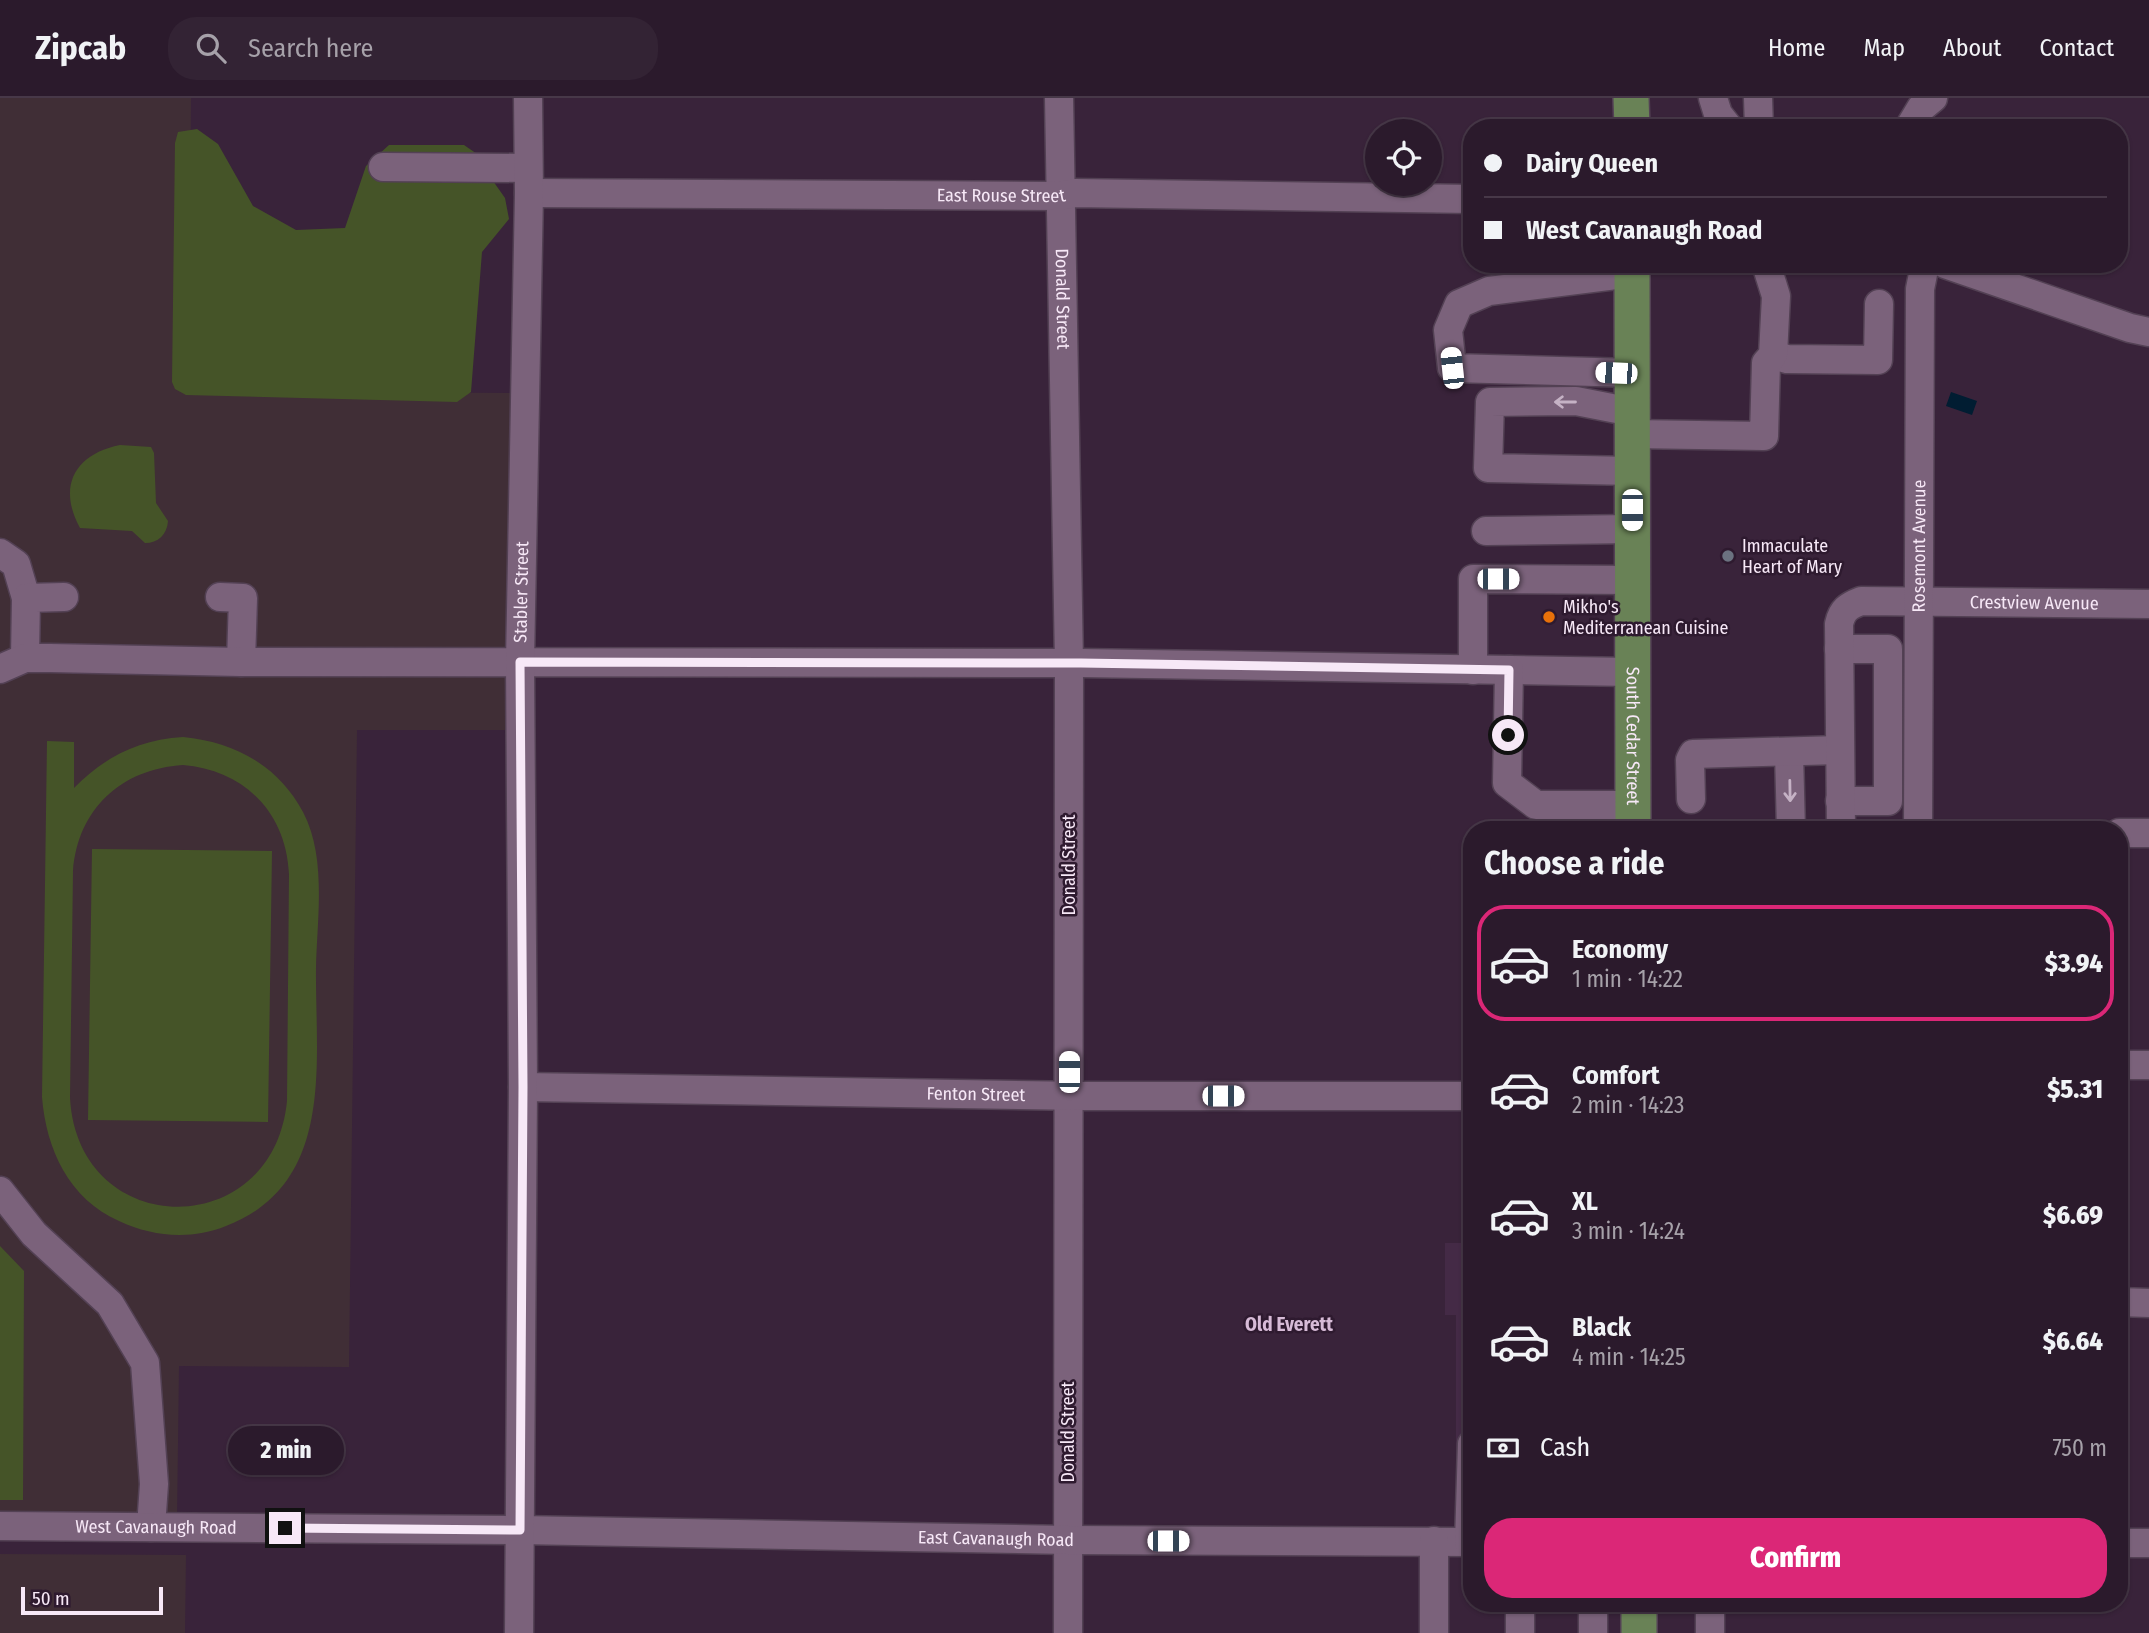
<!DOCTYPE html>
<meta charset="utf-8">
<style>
:root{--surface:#2b1a2c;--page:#332334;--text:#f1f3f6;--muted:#a6a1a9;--line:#473848;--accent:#db2777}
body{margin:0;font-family:"Fira Sans Condensed",sans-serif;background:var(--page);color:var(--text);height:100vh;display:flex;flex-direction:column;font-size:26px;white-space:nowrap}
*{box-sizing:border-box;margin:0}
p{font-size:23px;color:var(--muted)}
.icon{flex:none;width:38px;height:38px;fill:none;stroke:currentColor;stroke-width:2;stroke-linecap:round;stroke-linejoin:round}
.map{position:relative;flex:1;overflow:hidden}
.drawer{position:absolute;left:1463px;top:723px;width:665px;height:791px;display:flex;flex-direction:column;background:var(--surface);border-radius:28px;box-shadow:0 2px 5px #0004,0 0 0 2px var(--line)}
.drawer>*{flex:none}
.guide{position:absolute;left:1463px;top:21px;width:665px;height:154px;border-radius:28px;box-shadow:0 2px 5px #0004,0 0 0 2px var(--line);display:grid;align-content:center;height:154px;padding:0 21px;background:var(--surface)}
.buttons{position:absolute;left:1365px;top:21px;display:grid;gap:14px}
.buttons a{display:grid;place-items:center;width:77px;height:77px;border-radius:50%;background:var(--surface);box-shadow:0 2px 5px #0004,0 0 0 2px var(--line);font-size:35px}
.scale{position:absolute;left:21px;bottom:18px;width:142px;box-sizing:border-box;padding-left:7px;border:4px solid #f7e8f7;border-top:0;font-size:19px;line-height:24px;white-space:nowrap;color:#f7e8f7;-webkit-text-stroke:5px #2e1a2f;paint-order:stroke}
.end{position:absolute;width:32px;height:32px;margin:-16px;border:9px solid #f7e8f7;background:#111;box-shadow:0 0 0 4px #111}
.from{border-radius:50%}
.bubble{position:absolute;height:49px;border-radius:24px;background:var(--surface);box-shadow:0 2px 5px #0004,0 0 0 2px var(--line);font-size:23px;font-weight:800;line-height:49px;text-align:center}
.car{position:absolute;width:21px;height:42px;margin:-21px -10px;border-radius:9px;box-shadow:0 0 5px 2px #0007;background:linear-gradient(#fff 24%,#345 0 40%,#fff 0 76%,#345 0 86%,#fff 0)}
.guide b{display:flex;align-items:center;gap:24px;height:66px;font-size:26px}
.guide b+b{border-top:2px solid var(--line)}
.guide i{width:18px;height:18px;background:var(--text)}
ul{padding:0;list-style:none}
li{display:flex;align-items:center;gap:21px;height:116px;margin:0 14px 10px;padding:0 7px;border:4px solid transparent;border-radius:28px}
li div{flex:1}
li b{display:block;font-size:26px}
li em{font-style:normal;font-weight:800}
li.active{border-color:var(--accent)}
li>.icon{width:63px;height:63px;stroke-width:1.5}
h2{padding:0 21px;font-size:32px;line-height:84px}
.pay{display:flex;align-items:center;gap:18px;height:77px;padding:0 21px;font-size:26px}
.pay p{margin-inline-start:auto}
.cta{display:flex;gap:14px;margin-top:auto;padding:14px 21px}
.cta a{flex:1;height:80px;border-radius:28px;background:var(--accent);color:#fff;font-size:28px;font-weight:800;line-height:80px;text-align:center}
header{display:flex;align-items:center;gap:42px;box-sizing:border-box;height:98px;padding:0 35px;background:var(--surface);border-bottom:2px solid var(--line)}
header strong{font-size:33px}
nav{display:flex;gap:38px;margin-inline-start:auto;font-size:24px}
.search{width:490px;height:63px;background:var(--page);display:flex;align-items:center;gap:18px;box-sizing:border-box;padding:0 24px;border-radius:28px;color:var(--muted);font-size:26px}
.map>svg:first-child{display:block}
.built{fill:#442a46}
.education{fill:#402e36}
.green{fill:#455428;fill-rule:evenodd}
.water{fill:#011d32}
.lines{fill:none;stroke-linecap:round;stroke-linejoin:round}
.minor-casing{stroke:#534154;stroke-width:31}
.major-casing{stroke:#534154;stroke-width:38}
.minor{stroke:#7b627b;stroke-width:28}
.major{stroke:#698256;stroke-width:35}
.oneway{stroke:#c5b2c5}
.route{stroke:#f7e8f7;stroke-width:9}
.worship-dot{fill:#6b7280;stroke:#2e1a2f;stroke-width:2.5}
.food-dot{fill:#e8710a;stroke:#2e1a2f;stroke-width:2.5}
.labels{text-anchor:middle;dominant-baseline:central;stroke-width:5;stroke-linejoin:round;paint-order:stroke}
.street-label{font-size:18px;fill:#f7e8f7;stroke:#2e1a2f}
.poi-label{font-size:18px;fill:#f7e8f7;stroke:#2e1a2f;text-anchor:start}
.neighbourhood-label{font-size:19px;font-weight:bold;fill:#d7bbd7;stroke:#2e1a2f}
</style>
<header>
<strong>Zipcab</strong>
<div class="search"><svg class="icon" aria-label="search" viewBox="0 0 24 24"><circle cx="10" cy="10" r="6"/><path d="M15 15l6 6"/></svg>Search here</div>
<nav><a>Home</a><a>Map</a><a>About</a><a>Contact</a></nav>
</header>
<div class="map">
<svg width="2149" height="1535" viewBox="0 0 2149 1535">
<rect width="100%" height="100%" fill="#39233a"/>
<path class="built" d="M 1445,1145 L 1472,1145 L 1472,1432 L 1456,1432 L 1456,1217 L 1445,1217 Z"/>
<path class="education" d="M 0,0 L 191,0 L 189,293 L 511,295 L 515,632 L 357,632 L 349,1269 L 179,1268 L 177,1422 L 0,1421 Z
M 0,1456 L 186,1457 L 185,1535 L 0,1535 Z"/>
<path class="green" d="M 197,31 L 218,46 L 253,108 L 296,132 L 345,130 L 366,68 L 389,47 L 464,47 L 480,58 L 486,73 L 505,100 L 509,121 L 482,154 L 471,294 L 457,304 L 186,297 L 175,291 L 172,284 L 175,45 L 178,34 Z
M 120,347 L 151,349 L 154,355 L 156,405 L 168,423 C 167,437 158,445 145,445 L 132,433 L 80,430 C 57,388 75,356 120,347 Z
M 183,639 C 234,644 278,667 303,714 C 327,760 317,820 316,870 C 315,965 336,1086 226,1128 C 191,1142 153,1139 119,1123 C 69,1101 46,1051 42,999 L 47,643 L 74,644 L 74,690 C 106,658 138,642 183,639 ZM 183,667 C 244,672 286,714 289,776 L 287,1003 C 273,1146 78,1143 70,1000 L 73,773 C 78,711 121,671 183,667 Z
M 92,751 L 272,753 L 268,1024 L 88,1022 Z
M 0,1148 L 24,1173 L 23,1402 L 0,1402 Z"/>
<path class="water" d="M 1951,294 L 1977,303 L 1972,317 L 1946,308 Z"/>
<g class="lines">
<g class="minor-casing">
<g id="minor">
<path id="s1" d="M 1059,0 L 1069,565 L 1068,1535"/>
<path d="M 1713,0 L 1718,16 L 1729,30"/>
<path d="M 1758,0 L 1759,30"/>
<path d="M 1909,30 L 1921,10 L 1933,0"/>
<path d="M 383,69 L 528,70"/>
<path id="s2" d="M 529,95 L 1060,98 L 1075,95 L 1472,101"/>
<path d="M 1945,166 L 2130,230 L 2149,234"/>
<path d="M 1773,257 L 1787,261 L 1878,262 L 1879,206"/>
<path d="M 1632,275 L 1452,270 L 1448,232 L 1459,206 L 1489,193 L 1632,175"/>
<path d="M 1632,314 L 1576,303 L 1490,304 L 1488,370 L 1632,373"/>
<path d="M 1632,336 L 1764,338 L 1766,265 L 1773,257 L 1776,198 L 1766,166"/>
<path d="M 1486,433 L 1632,431"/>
<path d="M 0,455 L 16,466 L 26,500"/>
<path d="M 220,499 L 243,500 L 241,564"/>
<path d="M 1839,551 L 1888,551 L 1888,703 L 1840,703"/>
<path d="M 25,560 L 26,500 L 64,499"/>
<path d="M 0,571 L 25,560 L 50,560 L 241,564 L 1081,565 L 1632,574"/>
<path d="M 1473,572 L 1473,481 L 1632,482"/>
<path d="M 1509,572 L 1507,685 L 1536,707 L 1633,707"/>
<path d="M 1789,655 L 1791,732"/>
<path d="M 1691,701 L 1690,662 L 1693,656 L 1839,652"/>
<path id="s3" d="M 1841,732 L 1839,526 C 1842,512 1848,508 1861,503 L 2149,506"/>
<path id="s4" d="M 1918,732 L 1920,191 L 1925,166"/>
<path d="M 2119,735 L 2149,735"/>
<path d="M 2119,967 L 2149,967"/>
<path id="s5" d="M 523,989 L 1085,998 L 1472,998"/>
<path d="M 0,1093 L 34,1136 L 110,1206 L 145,1265 L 154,1386 L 151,1429"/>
<path d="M 2119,1204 L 2149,1205"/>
<path id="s6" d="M 0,1428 L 520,1432 L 1068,1442 L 1472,1444"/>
<path d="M 1434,1443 L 1434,1535"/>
<path d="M 1469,1444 L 1472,1346"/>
<path d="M 2119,1445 L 2149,1445"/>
<path d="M 1520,1505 L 1520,1535"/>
<path d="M 1593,1505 L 1593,1535"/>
<path d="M 1710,1505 L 1710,1535"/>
<path id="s7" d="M 519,1535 L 523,989 L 520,564 L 529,95 L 528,0"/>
</g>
</g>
<g class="major-casing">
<g id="major">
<path d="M 1631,0 L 1632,30"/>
<path id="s8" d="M 1632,166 L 1633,732"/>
<path d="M 1639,1505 L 1639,1535"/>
</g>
</g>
<use href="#minor" class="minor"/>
<use href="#major" class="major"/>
</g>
<defs><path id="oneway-shaft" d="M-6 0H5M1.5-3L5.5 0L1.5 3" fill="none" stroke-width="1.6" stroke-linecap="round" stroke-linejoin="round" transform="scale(1.75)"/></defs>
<g class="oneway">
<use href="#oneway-shaft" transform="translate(1565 304) rotate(180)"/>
<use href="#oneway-shaft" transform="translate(1790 693) rotate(89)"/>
</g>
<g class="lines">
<path class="route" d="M 285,1430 L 520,1432 L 523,989 L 520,564 L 1081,565 L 1509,572 L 1508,637"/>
</g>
<circle class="worship-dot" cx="1728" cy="458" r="7"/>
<circle class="food-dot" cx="1549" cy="519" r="7"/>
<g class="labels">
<g class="street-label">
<text stroke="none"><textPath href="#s2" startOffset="472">East Rouse Street</textPath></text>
<text stroke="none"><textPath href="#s1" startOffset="201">Donald Street</textPath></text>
<text stroke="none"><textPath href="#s4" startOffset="284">Rosemont Avenue</textPath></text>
<text stroke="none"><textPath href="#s7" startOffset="1041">Stabler Street</textPath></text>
<text stroke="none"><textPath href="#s3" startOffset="413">Crestview Avenue</textPath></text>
<text stroke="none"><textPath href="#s8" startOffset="472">South Cedar Street</textPath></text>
<text transform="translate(1069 767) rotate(-90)">Donald Street</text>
<text stroke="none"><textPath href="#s5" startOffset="453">Fenton Street</textPath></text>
<text transform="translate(1068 1334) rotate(-90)">Donald Street</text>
<text stroke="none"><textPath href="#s6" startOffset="156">West Cavanaugh Road</textPath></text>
<text stroke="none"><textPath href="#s6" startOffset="996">East Cavanaugh Road</textPath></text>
</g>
<g class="poi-label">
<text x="1742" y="448">Immaculate<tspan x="1742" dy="21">Heart of Mary</tspan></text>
<text x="1563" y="509">Mikho's<tspan x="1563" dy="21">Mediterranean Cuisine</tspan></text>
</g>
<g class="neighbourhood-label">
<text x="1289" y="1226">Old Everett</text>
</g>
</g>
</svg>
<div class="buttons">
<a><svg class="icon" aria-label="locate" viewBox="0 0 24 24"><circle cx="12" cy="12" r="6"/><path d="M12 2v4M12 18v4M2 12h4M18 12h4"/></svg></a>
</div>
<div class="scale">50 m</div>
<i class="end from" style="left:1508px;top:637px"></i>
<i class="end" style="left:285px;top:1430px"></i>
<div class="bubble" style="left:228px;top:1328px;width:116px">2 min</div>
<i class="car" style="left:1452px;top:270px;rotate:354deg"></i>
<i class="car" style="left:1616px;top:275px;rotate:272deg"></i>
<i class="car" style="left:1632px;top:412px;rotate:180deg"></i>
<i class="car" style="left:1498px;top:481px;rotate:90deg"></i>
<i class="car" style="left:1069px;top:974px;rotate:0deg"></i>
<i class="car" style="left:1223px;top:998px;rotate:90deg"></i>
<i class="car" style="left:1168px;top:1443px;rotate:90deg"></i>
<div class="guide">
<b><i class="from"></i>Dairy Queen</b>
<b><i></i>West Cavanaugh Road</b>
</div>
<section class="drawer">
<h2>Choose a ride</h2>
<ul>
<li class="active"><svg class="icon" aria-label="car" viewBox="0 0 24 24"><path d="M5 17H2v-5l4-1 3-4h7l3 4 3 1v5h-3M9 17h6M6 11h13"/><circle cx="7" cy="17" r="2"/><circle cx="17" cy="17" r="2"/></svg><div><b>Economy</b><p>1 min · 14:22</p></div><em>$3.94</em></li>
<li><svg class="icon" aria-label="car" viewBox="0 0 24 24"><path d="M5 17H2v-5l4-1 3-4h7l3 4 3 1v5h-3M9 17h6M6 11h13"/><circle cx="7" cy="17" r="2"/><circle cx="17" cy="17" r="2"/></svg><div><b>Comfort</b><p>2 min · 14:23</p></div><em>$5.31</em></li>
<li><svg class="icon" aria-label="car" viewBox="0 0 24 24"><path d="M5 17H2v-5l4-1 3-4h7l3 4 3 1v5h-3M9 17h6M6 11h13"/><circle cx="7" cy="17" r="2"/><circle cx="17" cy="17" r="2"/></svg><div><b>XL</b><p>3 min · 14:24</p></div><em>$6.69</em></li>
<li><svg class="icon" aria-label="car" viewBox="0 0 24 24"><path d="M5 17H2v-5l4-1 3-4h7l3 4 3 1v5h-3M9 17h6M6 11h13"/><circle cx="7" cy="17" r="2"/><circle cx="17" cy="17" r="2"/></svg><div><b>Black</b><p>4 min · 14:25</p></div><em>$6.64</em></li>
</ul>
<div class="pay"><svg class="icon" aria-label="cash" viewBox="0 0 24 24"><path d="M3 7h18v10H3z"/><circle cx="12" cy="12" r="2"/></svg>Cash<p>750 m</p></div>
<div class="cta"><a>Confirm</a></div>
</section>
</div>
